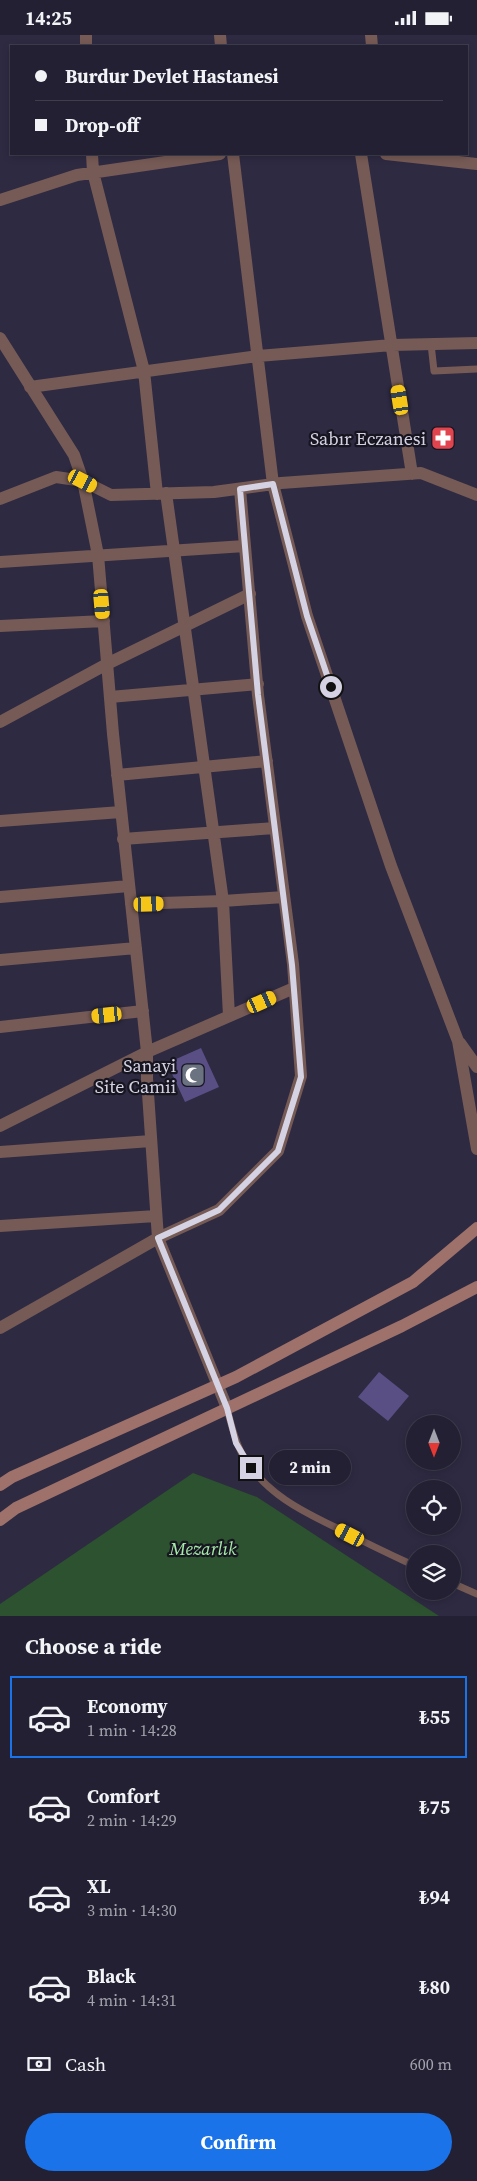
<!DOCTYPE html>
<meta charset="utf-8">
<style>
:root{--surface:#222032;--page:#2a283a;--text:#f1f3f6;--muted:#a2a3ac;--line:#3f3e4d;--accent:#1a73e8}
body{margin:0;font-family:"Source Serif 4",serif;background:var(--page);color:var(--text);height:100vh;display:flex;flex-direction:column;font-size:19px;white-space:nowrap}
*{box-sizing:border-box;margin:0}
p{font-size:16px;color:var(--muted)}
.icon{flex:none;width:28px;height:28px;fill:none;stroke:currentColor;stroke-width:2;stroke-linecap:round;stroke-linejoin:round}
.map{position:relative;height:1581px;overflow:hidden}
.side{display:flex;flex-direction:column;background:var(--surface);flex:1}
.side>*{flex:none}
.hud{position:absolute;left:10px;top:10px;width:458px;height:110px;border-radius:0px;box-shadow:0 2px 8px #0003,0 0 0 1px var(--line);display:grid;align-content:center;height:110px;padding:0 25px;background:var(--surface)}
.needle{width:32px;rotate:180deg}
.buttons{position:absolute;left:406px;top:1380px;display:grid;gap:10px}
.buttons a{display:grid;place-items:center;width:55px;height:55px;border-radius:50%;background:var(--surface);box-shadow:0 2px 8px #0003,0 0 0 1px var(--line);font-size:25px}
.end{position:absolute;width:22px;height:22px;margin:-11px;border:6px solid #d5d3e3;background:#111;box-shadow:0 0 0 2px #111}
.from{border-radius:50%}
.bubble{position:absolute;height:35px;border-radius:18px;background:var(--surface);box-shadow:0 2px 8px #0003,0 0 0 1px var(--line);font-size:16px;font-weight:700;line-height:35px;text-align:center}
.car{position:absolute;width:15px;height:30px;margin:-15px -8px;border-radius:6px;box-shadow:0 0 4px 1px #0007;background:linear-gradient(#f5c518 24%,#345 0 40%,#f5c518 0 76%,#345 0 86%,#f5c518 0)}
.hud b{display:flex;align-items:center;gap:18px;height:48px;font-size:19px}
.hud b+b{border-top:1px solid var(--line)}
.hud i{width:12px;height:12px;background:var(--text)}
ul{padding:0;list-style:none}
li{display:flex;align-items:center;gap:15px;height:82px;margin:0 10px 8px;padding:0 15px;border:2px solid transparent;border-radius:0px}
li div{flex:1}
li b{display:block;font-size:19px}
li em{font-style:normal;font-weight:700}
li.current{border-color:var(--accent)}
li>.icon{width:45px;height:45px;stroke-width:1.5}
h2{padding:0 25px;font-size:22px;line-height:60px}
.pay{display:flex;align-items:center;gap:12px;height:55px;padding:0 25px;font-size:19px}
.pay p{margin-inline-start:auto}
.action{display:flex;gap:10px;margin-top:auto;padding:10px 25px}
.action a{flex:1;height:58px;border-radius:30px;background:var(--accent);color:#fff;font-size:20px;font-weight:700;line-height:58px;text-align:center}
.status{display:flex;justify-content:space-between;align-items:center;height:35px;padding:0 25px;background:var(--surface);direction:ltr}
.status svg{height:14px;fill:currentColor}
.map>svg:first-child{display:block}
.green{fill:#2c522f}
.building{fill:#594f85}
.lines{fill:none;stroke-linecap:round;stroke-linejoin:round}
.lane{stroke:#765a55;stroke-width:7}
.street{stroke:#765a55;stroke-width:12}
.secondary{stroke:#9e716a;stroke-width:12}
.route{stroke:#d5d3e3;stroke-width:6}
.labels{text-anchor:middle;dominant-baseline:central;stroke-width:4.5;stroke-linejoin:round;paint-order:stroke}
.poi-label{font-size:18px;fill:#d5d3e3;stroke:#161520;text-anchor:end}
.park-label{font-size:18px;font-style:italic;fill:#a6eca9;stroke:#161520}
</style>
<div class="status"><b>14:25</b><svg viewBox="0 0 49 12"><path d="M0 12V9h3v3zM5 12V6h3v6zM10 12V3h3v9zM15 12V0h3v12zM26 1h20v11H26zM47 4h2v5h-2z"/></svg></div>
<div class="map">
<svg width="477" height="1581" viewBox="0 0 477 1581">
<rect width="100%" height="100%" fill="#2e2a42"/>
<path class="green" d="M 193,1438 L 257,1462 L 439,1581 L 0,1581 L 0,1569 Z"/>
<path class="building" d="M 201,1013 L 219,1052 L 185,1067 L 167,1028 Z
M 379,1337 L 409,1361 L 388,1386 L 358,1362 Z"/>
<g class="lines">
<path class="lane" d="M 431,309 L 434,336 L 477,334
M 227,1373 C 231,1390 235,1406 243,1421 C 265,1458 301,1476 339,1494 C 364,1507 389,1519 415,1531
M 452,1548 L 477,1559"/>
<path class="street" d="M 86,0 L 86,11
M 220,0 L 221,11
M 371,0 L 372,11
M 92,119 L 93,137 L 144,336 L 157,459
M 233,119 L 273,449 L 307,581 L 391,831 L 458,1006 L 477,1114
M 361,119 L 412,439
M 386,119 L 477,129
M 0,165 L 77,140 L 220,119
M 0,303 L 74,420 L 83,446 L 98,520 L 113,699 L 147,1017 L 147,1044 L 158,1203 L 227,1373
M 30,352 L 258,321 L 392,310 L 477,308
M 166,458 L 223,866 L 284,862
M 0,464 L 56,442 L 83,446 L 111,460 L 214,457 L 281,448 L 421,438 L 477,460
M 0,527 L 245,511
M 0,591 L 104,586
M 110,662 L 258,649
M 0,687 L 107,629 L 250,559
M 117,740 L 267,726
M 0,786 L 121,777
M 123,804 L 275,793
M 0,862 L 129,851
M 131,869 L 223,866 L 229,981
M 0,925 L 136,913
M 0,992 L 143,976
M 460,1008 L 477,1032
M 0,1091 L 147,1017 L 294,953
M 0,1117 L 151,1106
M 0,1191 L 156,1181
M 0,1293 L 158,1203 L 219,1175 L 278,1116 L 301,1041 L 293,929 L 258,660 L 240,454"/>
<path class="secondary" d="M 0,1450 L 12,1442 L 236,1342 L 413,1247 L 477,1193
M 0,1485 L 16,1473 L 402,1291 L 477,1252"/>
</g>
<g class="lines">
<path class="route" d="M 251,1433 L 236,1408 L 227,1373 L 158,1203 L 219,1175 L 278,1116 L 301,1042 L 292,930 L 258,660 L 240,454 L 273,449 L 307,581 L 331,652"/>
</g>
<defs>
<g id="pharmacy-square" transform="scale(1.25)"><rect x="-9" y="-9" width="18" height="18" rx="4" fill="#e0444e" stroke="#161520"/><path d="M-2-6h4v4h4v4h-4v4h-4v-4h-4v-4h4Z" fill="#fff"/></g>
<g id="mosque-square" transform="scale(1.25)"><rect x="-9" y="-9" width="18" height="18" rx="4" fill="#6b7280" stroke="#161520"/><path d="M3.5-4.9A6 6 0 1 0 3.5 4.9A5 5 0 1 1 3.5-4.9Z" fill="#fff"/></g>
</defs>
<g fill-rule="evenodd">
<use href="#pharmacy-square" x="443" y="403"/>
<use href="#mosque-square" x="193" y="1040"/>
</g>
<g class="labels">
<g class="poi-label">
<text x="426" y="403">Sabır Eczanesi</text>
<text x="176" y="1030">Sanayi<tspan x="176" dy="21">Site Camii</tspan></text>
</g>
<g class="park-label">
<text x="203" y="1513">Mezarlık</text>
</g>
</g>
</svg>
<div class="buttons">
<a><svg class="needle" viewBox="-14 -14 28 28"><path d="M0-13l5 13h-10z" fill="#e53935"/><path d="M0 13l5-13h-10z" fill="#a2a3ac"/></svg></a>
<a><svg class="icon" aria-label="locate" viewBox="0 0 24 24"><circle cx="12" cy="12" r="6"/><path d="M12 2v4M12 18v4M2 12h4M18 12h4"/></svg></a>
<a><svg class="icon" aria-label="layers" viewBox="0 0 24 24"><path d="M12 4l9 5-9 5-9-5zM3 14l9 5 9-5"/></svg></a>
</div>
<i class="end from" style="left:331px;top:652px"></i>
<i class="end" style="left:251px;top:1433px"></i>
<div class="bubble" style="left:269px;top:1415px;width:82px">2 min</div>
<i class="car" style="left:400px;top:365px;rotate:351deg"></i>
<i class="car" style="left:83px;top:446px;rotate:117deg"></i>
<i class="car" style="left:102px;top:569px;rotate:175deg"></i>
<i class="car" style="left:149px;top:869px;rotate:88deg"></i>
<i class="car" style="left:262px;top:967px;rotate:66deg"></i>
<i class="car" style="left:107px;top:980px;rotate:264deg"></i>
<i class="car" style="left:350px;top:1500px;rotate:297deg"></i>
<div class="hud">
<b><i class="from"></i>Burdur Devlet Hastanesi</b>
<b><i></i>Drop-off</b>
</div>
</div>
<section class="side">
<h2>Choose a ride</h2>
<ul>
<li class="current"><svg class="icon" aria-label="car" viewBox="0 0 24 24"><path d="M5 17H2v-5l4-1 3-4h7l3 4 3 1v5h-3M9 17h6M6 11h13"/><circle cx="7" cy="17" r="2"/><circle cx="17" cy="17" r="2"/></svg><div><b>Economy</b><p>1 min · 14:28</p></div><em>₺55</em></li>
<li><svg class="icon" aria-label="car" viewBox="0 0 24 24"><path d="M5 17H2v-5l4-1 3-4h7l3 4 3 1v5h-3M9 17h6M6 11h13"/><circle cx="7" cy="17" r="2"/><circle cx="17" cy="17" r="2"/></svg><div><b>Comfort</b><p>2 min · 14:29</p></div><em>₺75</em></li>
<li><svg class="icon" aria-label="car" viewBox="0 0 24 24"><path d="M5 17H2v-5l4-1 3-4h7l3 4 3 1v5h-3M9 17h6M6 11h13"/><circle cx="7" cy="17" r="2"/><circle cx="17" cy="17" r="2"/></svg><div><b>XL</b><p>3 min · 14:30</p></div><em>₺94</em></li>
<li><svg class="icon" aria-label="car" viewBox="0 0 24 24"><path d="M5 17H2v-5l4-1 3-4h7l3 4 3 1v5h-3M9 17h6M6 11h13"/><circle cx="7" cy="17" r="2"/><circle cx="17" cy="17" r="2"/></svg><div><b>Black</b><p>4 min · 14:31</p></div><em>₺80</em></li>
</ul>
<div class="pay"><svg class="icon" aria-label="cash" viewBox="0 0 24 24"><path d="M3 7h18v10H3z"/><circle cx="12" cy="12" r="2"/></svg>Cash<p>600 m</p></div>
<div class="action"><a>Confirm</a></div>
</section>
